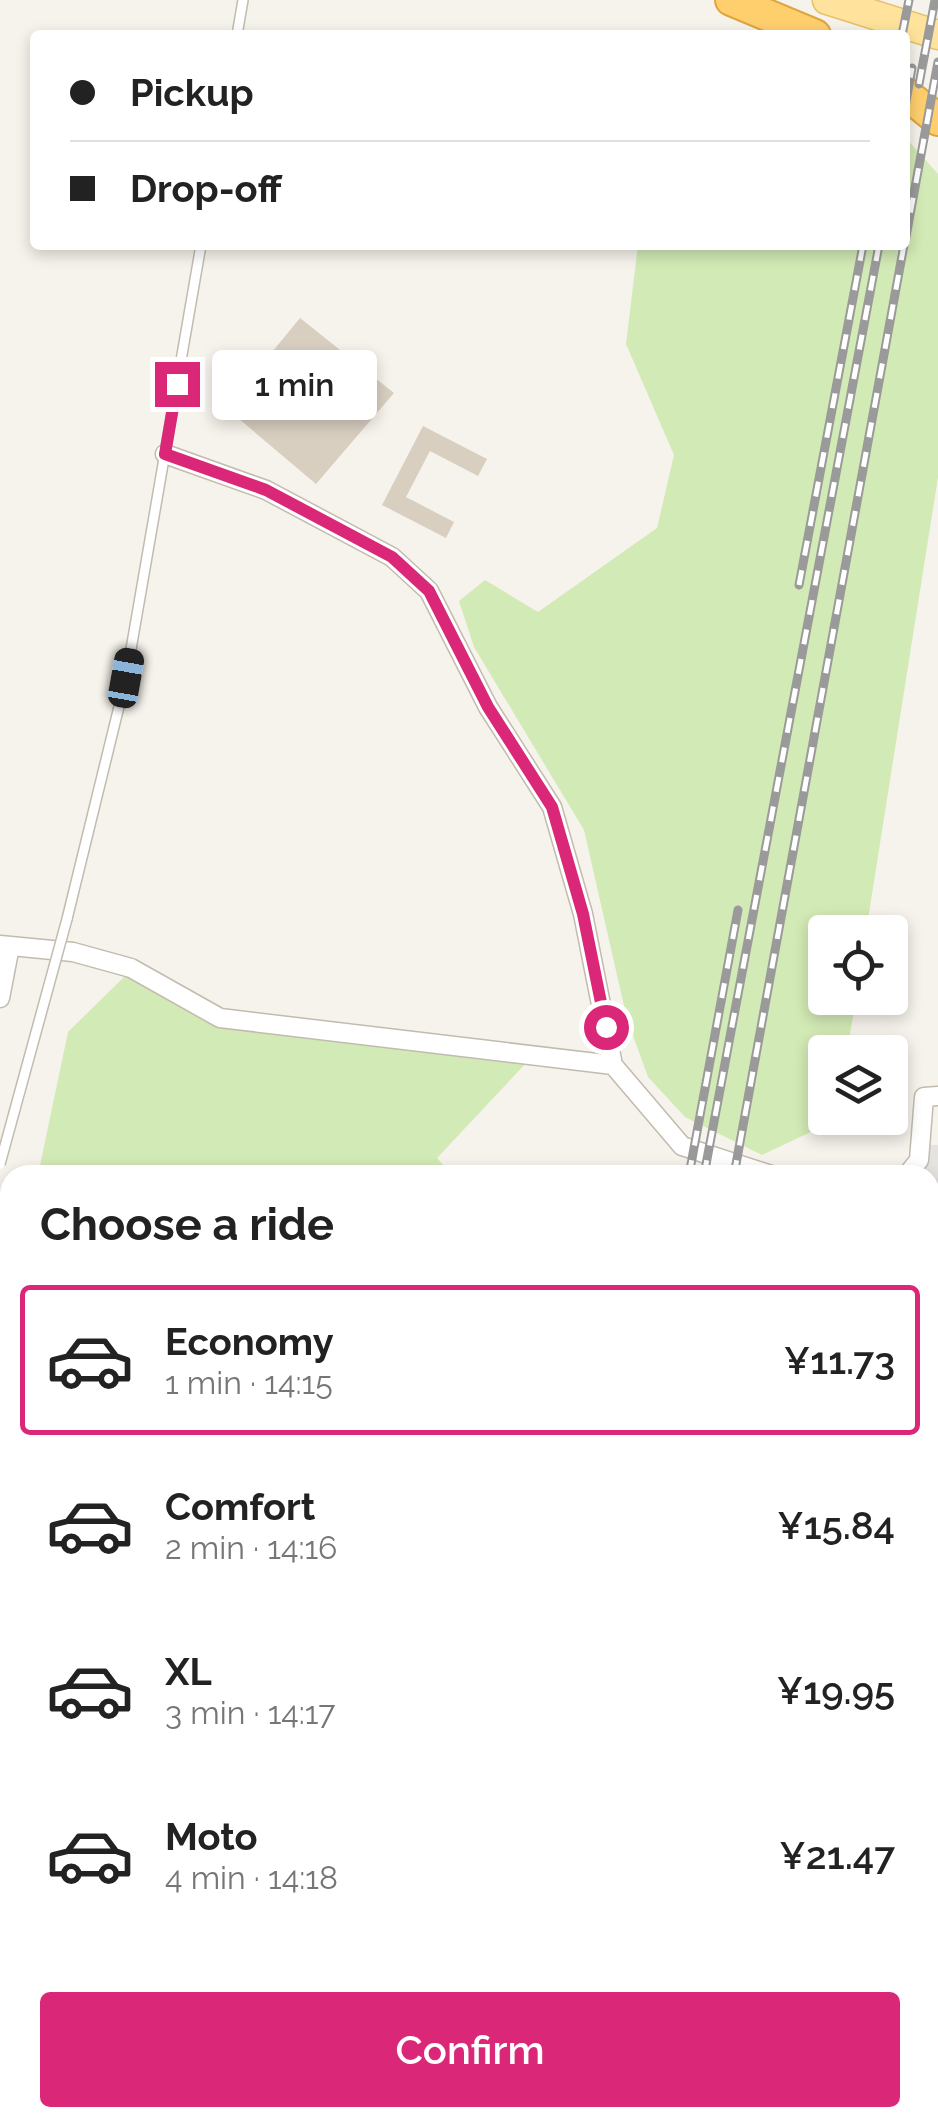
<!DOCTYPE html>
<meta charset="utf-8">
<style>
:root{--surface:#fff;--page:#f6f6f6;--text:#222;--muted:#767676;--line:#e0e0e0;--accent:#db2777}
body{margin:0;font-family:Raleway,sans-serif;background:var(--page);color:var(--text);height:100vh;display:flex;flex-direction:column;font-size:38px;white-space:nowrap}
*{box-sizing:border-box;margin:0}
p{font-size:32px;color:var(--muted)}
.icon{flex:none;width:55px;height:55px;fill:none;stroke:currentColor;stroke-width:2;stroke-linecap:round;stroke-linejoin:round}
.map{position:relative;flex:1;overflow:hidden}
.details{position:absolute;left:0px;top:1165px;width:940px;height:962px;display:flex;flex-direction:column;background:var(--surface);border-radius:30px 30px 0 0;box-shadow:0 5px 15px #0003}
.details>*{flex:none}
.guide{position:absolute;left:30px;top:30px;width:880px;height:220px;border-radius:10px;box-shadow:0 5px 15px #0003;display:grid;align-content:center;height:220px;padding:0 40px;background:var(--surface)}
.fabs{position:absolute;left:808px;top:915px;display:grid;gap:20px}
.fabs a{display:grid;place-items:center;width:100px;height:100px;border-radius:10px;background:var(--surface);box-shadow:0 5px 15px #0003;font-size:50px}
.end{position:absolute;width:45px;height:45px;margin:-22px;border:12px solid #db2777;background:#fff;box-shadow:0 0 0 5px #fff}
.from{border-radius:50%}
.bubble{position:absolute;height:70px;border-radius:10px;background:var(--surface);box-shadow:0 5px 15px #0003;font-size:32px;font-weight:600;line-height:70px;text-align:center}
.car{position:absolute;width:30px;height:60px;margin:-30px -15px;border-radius:12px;box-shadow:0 0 8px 2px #0007;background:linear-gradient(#222 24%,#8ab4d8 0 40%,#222 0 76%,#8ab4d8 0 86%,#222 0)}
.guide b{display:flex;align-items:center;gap:35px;height:95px;font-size:38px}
.guide b+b{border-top:2px solid var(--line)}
.guide i{width:25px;height:25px;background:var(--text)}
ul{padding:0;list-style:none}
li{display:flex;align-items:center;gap:30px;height:150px;margin:0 20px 15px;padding:0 20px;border:5px solid transparent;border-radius:10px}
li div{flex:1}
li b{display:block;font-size:38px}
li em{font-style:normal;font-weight:600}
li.selected{border-color:var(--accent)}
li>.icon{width:90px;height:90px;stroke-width:1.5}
h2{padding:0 40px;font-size:45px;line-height:120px}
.cta{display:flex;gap:20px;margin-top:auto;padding:20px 40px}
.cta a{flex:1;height:115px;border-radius:10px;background:var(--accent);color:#fff;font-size:40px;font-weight:600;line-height:115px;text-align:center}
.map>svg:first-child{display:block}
.commercial{fill:#f7ead8}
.green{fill:#d2eab5}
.parking{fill:#e5e3e0}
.water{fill:#a9d4f2}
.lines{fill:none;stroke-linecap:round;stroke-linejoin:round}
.stream{stroke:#a9d4f2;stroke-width:5}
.building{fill:#d8cfc1}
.lane-casing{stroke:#c2bbae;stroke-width:12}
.street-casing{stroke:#c2bbae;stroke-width:21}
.primary-casing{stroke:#e6c16a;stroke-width:31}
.highway-casing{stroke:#e0a43c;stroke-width:34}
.lane{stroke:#fff;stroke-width:9}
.street{stroke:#fff;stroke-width:18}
.primary{stroke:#ffe39c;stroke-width:28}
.highway{stroke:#ffcf6e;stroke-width:30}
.rail-casing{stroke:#9a9a9a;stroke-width:9}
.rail{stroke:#fff;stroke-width:5;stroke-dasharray:15;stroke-linecap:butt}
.lane-bridge-casing{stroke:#c2bbae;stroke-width:12;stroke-linecap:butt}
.lane-bridge{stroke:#fff;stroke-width:9}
.route{stroke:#db2777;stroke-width:12}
</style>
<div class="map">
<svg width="938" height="2127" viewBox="0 0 938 2127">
<rect width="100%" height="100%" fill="#f6f3ec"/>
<path class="commercial" d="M 930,1571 L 938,1571 L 938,2127 L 709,2127 L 711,2118 L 930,2118 Z"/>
<path class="green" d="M 905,137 L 938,174 L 938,477 L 866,932 L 825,932 L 825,998 L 856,998 L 847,1052 L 825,1052 L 825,1118 L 836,1120 L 762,1155 L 685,1117 L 648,1077 L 627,1019 L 584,830 L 474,647 L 459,601 L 485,580 L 538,612 L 657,528 L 674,455 L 626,344 L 638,245 L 905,245 Z
M 126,975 L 217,1025 L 529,1060 L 437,1158 L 452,1175 L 38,1175 L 68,1032 Z
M 10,1551 L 10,2025 L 0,2030 L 0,1553 Z
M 387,2118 L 633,2118 L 631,2127 L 385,2127 Z"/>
<path class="parking" d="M 930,1145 L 938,1145 L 938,1489 L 930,1489 L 930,1175 L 921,1175 Z"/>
<path class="water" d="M 10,1682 L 10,1856 L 0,1857 L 0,1683 Z"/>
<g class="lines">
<path class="stream" d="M 930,1546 L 938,1546
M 0,1573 L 10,1573"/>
</g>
<path class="building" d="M 300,318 L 394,393 L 316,484 L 226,408 Z
M 423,426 L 487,459 L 478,476 L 430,451 L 406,497 L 454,522 L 446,538 L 382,505 Z"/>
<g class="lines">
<g class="lane-casing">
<path id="lane" d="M 237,35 L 243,0
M 67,919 L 126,678 L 201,245
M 930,1592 L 938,1592
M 930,1637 L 938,1691
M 930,1834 L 938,1837
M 930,1866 L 938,1869
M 930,1902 L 938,1905
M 906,2118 L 908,2127
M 761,2127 L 762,2118"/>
</g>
<g class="street-casing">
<path id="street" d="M 165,454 L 266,490 L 392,557 L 429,591 L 488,707 L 552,807 L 583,914 L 613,1065 L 682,1146 L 771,1175
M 0,945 L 73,952 L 131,968 L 220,1018 L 613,1065
M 0,998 L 10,946
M 907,1175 L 919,1160 L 924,1097 L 938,1096
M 930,1510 L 938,1510
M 0,1988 L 10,2009
M 4,2127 L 10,2116
M 668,2127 L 670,2118"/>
</g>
<g class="primary-casing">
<path id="primary" d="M 827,0 L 938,35"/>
</g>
<g class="highway-casing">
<path id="highway" d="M 731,0 L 815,35
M 905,93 L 938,120"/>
</g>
<use href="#lane" class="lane"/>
<use href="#street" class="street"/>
<use href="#primary" class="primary"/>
<use href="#highway" class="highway"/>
<g class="rail-casing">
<path id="rail" d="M 902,35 L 909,0
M 919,84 L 935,0
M 905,107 L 912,68
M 905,242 L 938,62
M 799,585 L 863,245
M 689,1175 L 738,910
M 704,1175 L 879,245
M 734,1175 L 904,245
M 486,2127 L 489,2118
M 539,2127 L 541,2118
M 559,2127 L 561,2118"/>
</g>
<use href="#rail" class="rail"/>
<g class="lane-bridge-casing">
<path id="lane-bridge" d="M 0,1164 L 67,919"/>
</g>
<use href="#lane-bridge" class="lane-bridge"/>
</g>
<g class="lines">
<path class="route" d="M 177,384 L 165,454 L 266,490 L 392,557 L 429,591 L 488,707 L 552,807 L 583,914 L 606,1027"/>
</g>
</svg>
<div class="fabs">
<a><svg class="icon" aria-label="locate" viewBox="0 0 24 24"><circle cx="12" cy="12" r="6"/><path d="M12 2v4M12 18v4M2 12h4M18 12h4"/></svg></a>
<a><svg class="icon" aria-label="layers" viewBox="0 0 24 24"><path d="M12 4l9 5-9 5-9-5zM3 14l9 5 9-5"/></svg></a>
</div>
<i class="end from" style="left:606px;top:1027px"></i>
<i class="end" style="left:177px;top:384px"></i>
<div class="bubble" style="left:212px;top:350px;width:165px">1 min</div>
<i class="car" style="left:126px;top:678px;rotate:10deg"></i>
<div class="guide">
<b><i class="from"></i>Pickup</b>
<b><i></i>Drop-off</b>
</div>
<section class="details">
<h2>Choose a ride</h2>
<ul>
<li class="selected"><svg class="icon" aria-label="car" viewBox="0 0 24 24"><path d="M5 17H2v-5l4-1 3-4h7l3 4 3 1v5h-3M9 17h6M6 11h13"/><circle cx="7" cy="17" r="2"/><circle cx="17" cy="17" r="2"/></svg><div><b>Economy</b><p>1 min · 14:15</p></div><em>¥11.73</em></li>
<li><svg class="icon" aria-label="car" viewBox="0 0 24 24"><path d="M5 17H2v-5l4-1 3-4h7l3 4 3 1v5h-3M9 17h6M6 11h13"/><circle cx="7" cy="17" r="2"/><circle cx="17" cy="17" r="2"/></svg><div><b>Comfort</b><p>2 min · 14:16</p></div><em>¥15.84</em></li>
<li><svg class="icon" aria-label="car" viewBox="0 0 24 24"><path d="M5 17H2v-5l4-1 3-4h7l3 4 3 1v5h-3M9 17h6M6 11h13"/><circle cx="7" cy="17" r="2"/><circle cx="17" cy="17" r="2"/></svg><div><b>XL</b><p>3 min · 14:17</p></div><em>¥19.95</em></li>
<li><svg class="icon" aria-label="car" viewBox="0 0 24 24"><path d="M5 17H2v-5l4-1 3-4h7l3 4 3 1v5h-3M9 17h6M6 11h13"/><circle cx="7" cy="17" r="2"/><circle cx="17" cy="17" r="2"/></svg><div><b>Moto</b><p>4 min · 14:18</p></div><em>¥21.47</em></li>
</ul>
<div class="cta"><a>Confirm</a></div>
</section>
</div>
